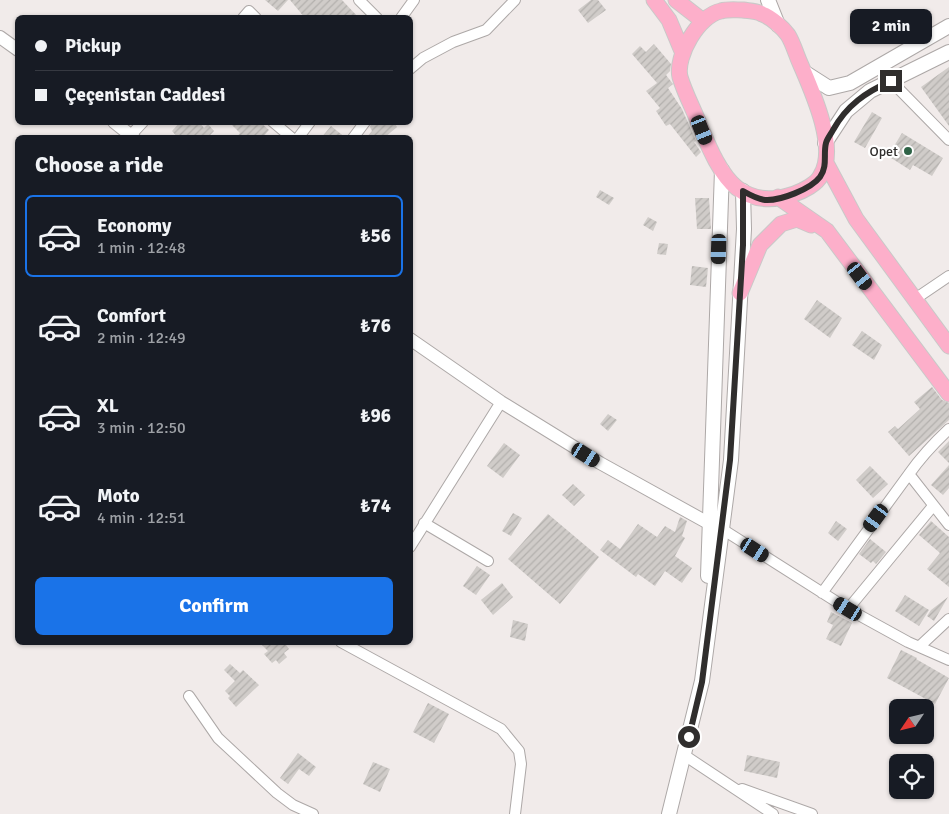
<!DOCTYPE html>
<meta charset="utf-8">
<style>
:root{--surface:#171b24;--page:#242831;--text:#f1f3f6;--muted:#9ea1a6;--line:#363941;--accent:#1a73e8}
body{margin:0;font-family:Signika,sans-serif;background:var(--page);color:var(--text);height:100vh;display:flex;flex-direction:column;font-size:19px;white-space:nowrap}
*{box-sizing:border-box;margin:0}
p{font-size:16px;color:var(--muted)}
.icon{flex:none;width:28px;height:28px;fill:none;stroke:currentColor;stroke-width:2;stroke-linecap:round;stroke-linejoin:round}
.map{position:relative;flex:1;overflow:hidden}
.side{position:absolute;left:15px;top:135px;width:398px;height:510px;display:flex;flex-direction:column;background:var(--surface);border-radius:8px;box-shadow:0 1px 4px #0004}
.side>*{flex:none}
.guide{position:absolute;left:15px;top:15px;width:398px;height:110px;border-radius:8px;box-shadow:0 1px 4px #0004;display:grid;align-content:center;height:110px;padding:0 20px;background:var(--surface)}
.needle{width:32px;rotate:235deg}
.buttons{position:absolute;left:889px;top:699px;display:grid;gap:10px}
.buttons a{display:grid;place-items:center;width:45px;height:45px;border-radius:8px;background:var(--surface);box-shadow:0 1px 4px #0004;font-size:25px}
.end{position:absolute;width:22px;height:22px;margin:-11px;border:6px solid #302e2d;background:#fff;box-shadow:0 0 0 2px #fff}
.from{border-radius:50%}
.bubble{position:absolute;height:35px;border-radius:8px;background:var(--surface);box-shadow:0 1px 4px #0004;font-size:16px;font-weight:800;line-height:35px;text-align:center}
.car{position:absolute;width:15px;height:30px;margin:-15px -8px;border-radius:6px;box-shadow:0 0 4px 1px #0007;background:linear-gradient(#222 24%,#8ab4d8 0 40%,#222 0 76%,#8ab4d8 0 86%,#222 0)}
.guide b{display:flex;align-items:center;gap:18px;height:48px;font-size:19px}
.guide b+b{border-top:1px solid var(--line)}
.guide i{width:12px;height:12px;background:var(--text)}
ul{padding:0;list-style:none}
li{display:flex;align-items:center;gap:15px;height:82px;margin:0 10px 8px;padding:0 10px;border:2px solid transparent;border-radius:8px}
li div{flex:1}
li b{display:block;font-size:19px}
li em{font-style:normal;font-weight:800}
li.current{border-color:var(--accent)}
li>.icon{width:45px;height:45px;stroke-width:1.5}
h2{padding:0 20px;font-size:22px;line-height:60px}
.primary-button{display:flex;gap:10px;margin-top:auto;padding:10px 20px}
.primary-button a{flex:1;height:58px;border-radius:8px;background:var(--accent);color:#fff;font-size:20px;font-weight:800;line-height:58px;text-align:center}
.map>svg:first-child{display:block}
.building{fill:url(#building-hatch)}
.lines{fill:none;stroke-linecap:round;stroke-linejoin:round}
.minor-casing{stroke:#ada8a7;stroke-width:12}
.tertiary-casing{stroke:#ada8a7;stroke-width:14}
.secondary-casing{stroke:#ada8a7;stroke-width:16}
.primary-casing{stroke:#c9c9c8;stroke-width:17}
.minor{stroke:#fff;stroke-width:10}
.tertiary{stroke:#fff;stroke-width:12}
.secondary{stroke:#fff;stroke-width:14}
.primary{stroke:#fdafca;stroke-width:15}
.route{stroke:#302e2d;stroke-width:6}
.poi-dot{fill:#2f6347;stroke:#fff;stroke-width:2}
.labels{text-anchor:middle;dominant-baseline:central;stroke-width:4.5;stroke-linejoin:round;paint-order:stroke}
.poi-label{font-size:14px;fill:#302e2d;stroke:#fff;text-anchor:end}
</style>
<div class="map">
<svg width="949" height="814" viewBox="0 0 949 814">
<defs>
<pattern id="building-hatch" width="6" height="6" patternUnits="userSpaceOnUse" patternTransform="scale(1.25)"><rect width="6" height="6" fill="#d0ccc9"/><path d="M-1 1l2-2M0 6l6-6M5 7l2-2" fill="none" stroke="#b3b0ad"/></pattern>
</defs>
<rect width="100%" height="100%" fill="#f1ebea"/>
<path class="building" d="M 265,0 L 288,0 L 278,11 Z
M 290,0 L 342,0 L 359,18 L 305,18 Z
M 591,0 L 598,0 L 606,10 L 588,23 L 578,10 Z
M 654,44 L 671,64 L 670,71 L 666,75 L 673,84 L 668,88 L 682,109 L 696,141 L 694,142 L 701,152 L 696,157 L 670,124 L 666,126 L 656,111 L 660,108 L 646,91 L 657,83 L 632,54 L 640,46 L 646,52 Z
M 949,67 L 949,126 L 921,87 Z
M 872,112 L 882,118 L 865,148 L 854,142 Z
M 180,122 L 199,122 L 204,128 L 208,124 L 214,131 L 207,138 L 178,138 L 172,131 Z
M 229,122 L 260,122 L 269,130 L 262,138 L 236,138 L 240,133 Z
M 372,122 L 394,122 L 397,127 L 384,138 L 366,138 L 372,131 L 370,127 Z
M 331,126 L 346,138 L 321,138 Z
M 902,133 L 943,158 L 932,176 L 913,165 L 910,170 L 888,156 Z
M 600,190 L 614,198 L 609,205 L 596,197 Z
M 695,198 L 709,198 L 711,229 L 697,229 Z
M 648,217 L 657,222 L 653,231 L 643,225 Z
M 659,243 L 668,244 L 666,255 L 657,254 Z
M 692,266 L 708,268 L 706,287 L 690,285 Z
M 817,300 L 842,318 L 830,338 L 804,319 Z
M 862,331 L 882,345 L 874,360 L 852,345 Z
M 932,387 L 942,400 L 949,403 L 949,420 L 909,456 L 888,432 L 895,426 L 898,429 L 920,409 L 914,402 Z
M 608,414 L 617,420 L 608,431 L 600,424 Z
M 949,441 L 949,463 L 938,452 Z
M 504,443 L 520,455 L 503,478 L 487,466 Z
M 949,465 L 949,488 L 943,495 L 931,485 Z
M 870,466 L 888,484 L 873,498 L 856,480 Z
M 573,484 L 585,495 L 574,506 L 562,495 Z
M 513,513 L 522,518 L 511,536 L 502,531 Z
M 548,514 L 599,557 L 560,604 L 508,559 Z
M 680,517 L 687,521 L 682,536 L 685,538 L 675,556 L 692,568 L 682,583 L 665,571 L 655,586 L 638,574 L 636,577 L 600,550 L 608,540 L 620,549 L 638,524 L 657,537 L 665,526 L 675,532 Z
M 836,521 L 847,529 L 838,541 L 828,533 Z
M 931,521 L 949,537 L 949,587 L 927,569 L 940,553 L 919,535 Z
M 870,539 L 886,552 L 876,564 L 873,561 L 871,563 L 859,554 Z
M 477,566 L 490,575 L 476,595 L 463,586 Z
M 502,583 L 513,597 L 493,615 L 481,600 Z
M 905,595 L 929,610 L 919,626 L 895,611 Z
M 948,597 L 934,621 L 927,616 L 931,610 Z
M 831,612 L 852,623 L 841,646 L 826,639 L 833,625 L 827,622 Z
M 513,620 L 528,624 L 525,641 L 510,637 Z
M 259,642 L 284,642 L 289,649 L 284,653 L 287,657 L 279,664 L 276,660 L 272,663 L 264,654 L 268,651 Z
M 901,650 L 917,658 L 916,659 L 949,678 L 935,704 L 887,678 Z
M 230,664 L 240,673 L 243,670 L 259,685 L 236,707 L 228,698 L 230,696 L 225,691 L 235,681 L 224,670 Z
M 428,703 L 449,714 L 434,743 L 413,732 Z
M 298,753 L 316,767 L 309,776 L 299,769 L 288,784 L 280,778 Z
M 747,755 L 780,762 L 777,778 L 744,771 Z
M 373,762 L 390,769 L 380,792 L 363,784 Z"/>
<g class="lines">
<g class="minor-casing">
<path id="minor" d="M 359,0 L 377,18
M 243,18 L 249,11 L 256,18
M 401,18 L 414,0
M 410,69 L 423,58 L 453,42 L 486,30 L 515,0
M 891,81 L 949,140
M 273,122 L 292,138
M 131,135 L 143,122
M 298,138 L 310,122
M 353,138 L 365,122
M 915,299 L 949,276
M 949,429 C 934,443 921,457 909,474 L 949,525
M 424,523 L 488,561
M 722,529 L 848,609 L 908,642 L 949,660
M 410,547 L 501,402
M 822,593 L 909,474
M 848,609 L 933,506
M 341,642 L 501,729 L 519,751 L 521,764 L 515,814
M 920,646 L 949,619
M 189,696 L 218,738 L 277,793 L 293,805 L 313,814
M 684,755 L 773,814
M 742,789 L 812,814"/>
</g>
<g class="tertiary-casing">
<path id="tertiary" d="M 0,37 L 18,50
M 114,122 L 134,138
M 410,339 L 501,402 L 600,463 L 710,524"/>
</g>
<g class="secondary-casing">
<path id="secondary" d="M 768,0 L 778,25
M 804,72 L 829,88 L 850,83 L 949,26
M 825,143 L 846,111 L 870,91 L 949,52
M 708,576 L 722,170
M 669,814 L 702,681 L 722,529 L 731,460 L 744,229 L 743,191"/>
</g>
<g class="primary-casing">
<path id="primary" d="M 654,0 L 669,20 L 682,51
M 676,0 L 703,21
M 743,10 C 749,11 757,11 762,14 C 771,17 783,28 788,35 C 793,43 796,54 800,63 C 812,91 838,147 821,175 C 817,184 803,191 794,194 C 774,201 754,201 737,188 C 720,175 708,145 700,126 C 694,110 685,94 680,77 C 675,56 699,15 721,11 C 728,9 736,10 743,10 Z
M 826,163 L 856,219 L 949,346
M 778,197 L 827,231 L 949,394
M 740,293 L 760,245 L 781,224 L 797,219 L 811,225"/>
</g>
<use href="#minor" class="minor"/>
<use href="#tertiary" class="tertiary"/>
<use href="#secondary" class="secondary"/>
<use href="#primary" class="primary"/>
</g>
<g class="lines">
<path class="route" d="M 689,737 L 702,682 L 730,460 L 743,245 L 743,191 C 750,195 757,199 765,200 C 780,201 811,189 820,177 C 828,166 823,154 826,143 C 827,139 831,134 833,130 C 847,105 866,92 891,81"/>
</g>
<circle class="poi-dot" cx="908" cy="151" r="5"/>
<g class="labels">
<g class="poi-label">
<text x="898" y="151">Opet</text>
</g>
</g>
</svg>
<div class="buttons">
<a><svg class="needle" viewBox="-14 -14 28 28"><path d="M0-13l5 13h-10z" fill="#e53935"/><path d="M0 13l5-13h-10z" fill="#9ea1a6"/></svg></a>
<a><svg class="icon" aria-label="locate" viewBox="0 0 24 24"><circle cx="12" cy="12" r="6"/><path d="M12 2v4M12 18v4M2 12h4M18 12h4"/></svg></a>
</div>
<i class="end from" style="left:689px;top:737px"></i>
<i class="end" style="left:891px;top:81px"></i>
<div class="bubble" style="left:850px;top:9px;width:82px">2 min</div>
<i class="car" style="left:702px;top:130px;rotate:158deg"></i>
<i class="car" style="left:719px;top:249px;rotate:182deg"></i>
<i class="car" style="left:860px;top:276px;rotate:143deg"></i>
<i class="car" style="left:586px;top:455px;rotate:122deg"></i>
<i class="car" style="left:876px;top:518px;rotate:216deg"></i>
<i class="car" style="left:755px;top:550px;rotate:123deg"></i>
<i class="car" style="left:848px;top:609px;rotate:301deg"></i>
<div class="guide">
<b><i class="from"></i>Pickup</b>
<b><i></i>Çeçenistan Caddesi</b>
</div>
<section class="side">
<h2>Choose a ride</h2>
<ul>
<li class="current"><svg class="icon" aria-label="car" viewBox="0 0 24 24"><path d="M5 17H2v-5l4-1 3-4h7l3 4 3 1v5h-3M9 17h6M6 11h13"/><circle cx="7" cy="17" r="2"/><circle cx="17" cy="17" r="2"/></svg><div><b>Economy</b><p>1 min · 12:48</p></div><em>₺56</em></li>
<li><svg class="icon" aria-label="car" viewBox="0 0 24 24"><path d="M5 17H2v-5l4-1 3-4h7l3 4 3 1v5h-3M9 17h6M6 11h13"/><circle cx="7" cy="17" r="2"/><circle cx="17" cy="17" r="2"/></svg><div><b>Comfort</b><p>2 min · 12:49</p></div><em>₺76</em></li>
<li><svg class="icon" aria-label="car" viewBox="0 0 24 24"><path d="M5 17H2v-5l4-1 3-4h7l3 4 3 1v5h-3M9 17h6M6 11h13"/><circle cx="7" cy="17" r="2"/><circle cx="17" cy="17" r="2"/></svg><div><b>XL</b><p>3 min · 12:50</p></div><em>₺96</em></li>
<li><svg class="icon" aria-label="car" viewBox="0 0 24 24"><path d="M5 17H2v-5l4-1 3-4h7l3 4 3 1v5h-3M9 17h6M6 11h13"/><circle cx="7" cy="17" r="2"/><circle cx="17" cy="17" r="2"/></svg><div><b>Moto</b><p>4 min · 12:51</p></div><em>₺74</em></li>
</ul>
<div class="primary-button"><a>Confirm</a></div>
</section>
</div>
